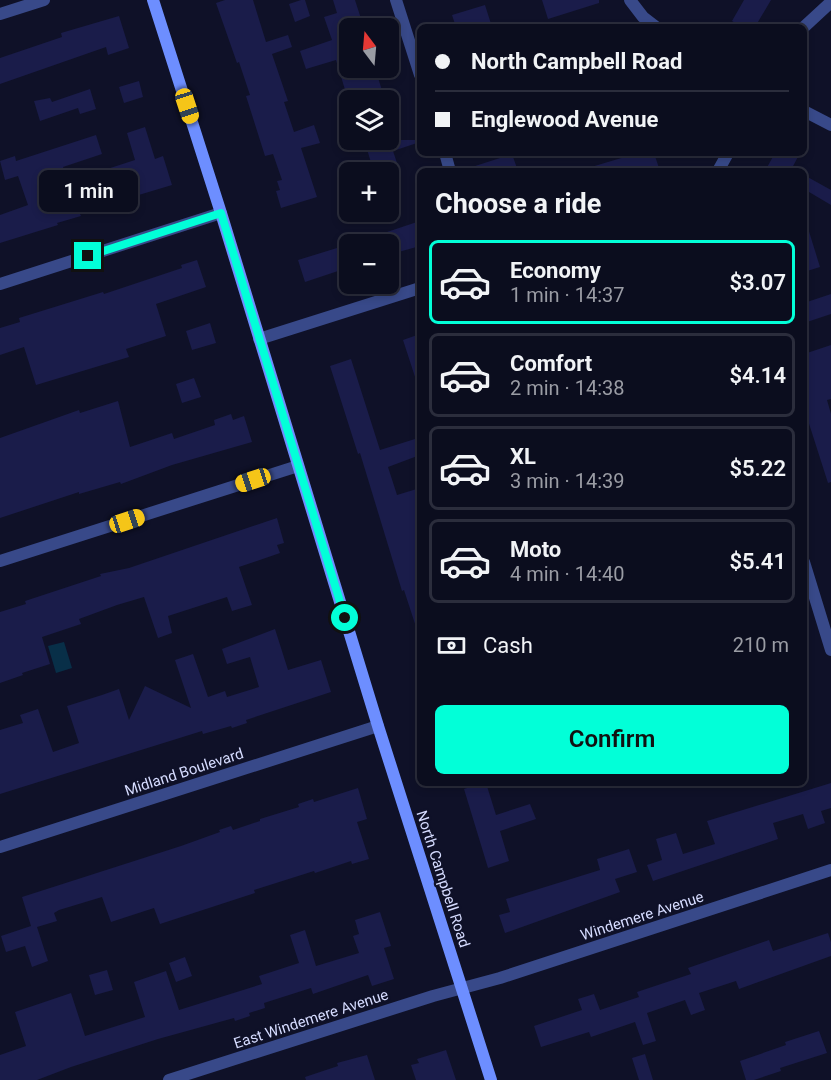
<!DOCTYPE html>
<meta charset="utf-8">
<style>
:root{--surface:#0b0d1e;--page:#141627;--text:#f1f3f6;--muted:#9a9ca4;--line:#2b2d3c;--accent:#02ffd8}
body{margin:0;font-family:Roboto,sans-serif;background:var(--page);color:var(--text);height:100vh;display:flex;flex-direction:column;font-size:22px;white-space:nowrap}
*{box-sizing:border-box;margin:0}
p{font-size:20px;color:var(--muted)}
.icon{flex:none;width:33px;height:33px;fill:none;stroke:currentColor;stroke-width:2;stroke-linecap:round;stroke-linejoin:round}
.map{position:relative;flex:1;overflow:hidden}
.details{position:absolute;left:417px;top:168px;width:390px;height:618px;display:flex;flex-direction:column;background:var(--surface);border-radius:9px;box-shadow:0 3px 9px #0003,0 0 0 2px var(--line)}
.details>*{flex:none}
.top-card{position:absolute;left:417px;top:24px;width:390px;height:132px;border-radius:9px;box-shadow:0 3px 9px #0003,0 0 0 2px var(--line);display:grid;align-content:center;height:132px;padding:0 18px;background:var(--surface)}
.needle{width:39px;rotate:344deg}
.fabs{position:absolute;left:339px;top:18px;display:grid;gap:12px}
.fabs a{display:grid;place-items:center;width:60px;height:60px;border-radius:9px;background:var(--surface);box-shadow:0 3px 9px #0003,0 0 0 2px var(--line);font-size:30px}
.end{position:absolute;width:27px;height:27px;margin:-14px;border:8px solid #02ffd8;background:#111;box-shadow:0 0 0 3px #111}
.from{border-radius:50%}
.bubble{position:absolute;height:42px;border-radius:9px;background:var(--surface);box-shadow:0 3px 9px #0003,0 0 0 2px var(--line);font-size:20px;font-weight:600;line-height:42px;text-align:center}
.car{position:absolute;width:18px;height:36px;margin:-18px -9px;border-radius:8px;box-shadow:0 0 4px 2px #0007;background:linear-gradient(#f5c518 24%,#345 0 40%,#f5c518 0 76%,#345 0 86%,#f5c518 0)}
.top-card b{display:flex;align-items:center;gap:21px;height:57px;font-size:22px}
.top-card b+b{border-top:2px solid var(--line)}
.top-card i{width:15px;height:15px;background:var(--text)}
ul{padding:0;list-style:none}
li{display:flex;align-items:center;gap:18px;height:84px;margin:0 12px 9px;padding:0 6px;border:3px solid var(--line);border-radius:9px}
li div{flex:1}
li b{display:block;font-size:22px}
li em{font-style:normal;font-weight:600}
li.on{border-color:var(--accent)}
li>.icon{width:54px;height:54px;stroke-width:1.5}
h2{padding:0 18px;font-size:27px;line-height:72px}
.pay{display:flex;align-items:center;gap:15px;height:66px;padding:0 18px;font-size:22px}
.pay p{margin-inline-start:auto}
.action{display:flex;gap:12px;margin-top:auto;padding:12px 18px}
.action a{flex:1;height:69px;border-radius:9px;background:var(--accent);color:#111;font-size:24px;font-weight:600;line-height:69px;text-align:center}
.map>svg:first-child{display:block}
.water{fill:#082f48}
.building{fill:#1a1c4a}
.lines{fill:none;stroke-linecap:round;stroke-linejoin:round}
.street{stroke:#384989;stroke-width:12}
.secondary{stroke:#6d8eff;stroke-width:12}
.route{stroke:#02ffd8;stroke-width:8}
.labels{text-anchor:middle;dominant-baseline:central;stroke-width:4.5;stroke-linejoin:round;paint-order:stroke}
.street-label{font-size:15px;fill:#d6dcff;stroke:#0f1128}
</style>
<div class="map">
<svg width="831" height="1080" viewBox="0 0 831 1080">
<rect width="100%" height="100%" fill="#0f1128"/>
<path class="water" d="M 64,642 L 72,668 L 56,673 L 48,646 Z"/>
<path class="building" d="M 225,0 L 253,0 L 266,42 L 288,35 L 292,47 L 272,54 L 288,101 L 284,102 L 294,132 L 314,125 L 320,143 L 301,148 L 317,197 L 281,208 L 276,191 L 280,190 L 277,181 L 282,180 L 273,154 L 265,156 L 246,96 L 250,95 L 239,62 L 237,63 L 216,3 Z
M 301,0 L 305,0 L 310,16 L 295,22 L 289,4 Z
M 333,0 L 355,0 L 364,28 L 350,28 L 350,68 L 375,68 L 385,100 L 351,100 L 349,93 L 346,93 L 336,60 L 306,69 L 300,51 L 332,40 L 324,17 L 337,13 Z
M 542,0 L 599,0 L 599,3 L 548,19 Z
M 744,0 L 771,0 L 755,27 L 742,27 L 732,21 Z
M 485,5 L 492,27 L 456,27 L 452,15 Z
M 119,16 L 129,48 L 108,55 L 106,47 L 0,84 L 0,58 L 62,37 L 61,33 Z
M 139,81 L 143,97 L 124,103 L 119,87 Z
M 90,89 L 96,109 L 80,114 L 78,108 L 40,121 L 34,101 L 50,98 L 52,102 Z
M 145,127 L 155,159 L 163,156 L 172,185 L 122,200 L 80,214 L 81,216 L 57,223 L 58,225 L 0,243 L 0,215 L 28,205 L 18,176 L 5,180 L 0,161 L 15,156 L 16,161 L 96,135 L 102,154 L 63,167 L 72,193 L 104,182 L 101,171 L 135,160 L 127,133 Z
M 377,140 L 420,140 L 420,142 L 393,151 L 400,172 L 374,172 L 365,143 Z
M 627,153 L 654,153 L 660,171 L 589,171 L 588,168 L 628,156 Z
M 775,153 L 800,153 L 792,168 L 797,171 L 765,171 Z
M 512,154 L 518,171 L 470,171 L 469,168 Z
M 804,175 L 831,190 L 831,205 L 804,189 Z
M 420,221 L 420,246 L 395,253 L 392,244 L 357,244 L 357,242 Z
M 807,225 L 820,267 L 804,272 L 804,226 Z
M 350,244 L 350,267 L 305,282 L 298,260 Z
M 197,260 L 206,287 L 156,304 L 166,336 L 126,349 L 129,357 L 36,385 L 24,347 L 0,355 L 0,328 L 20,322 L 19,318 L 103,292 L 104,294 L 182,268 L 181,265 Z
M 831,294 L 831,314 L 804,323 L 804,303 Z
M 210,323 L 216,343 L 192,350 L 186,331 Z
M 420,334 L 420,382 L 417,383 L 403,340 Z
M 831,345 L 831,399 L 827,400 L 831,414 L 831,482 L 828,483 L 804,408 L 804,354 Z
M 351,359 L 380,450 L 415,439 L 420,455 L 388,467 L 397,495 L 420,488 L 420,555 L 415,556 L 420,573 L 420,629 L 417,630 L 404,590 L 402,591 L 360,453 L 358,454 L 330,366 Z
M 194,378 L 201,397 L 182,403 L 176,384 Z
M 118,401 L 130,447 L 172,433 L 174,439 L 215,425 L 214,420 L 231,414 L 233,420 L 244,416 L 252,442 L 172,465 L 121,484 L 120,482 L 79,494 L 79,492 L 0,518 L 0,438 L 79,410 L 80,413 Z
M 277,518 L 284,543 L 277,545 L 280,553 L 239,567 L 252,605 L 232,611 L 227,597 L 168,616 L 172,633 L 158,638 L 144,597 L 117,605 L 79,619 L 81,624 L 42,637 L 50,664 L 22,673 L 23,675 L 0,683 L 0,612 L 26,604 L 25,601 L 101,576 L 100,574 L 129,568 Z
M 275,629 L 288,670 L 321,660 L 331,692 L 246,720 L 247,723 L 232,728 L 231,726 L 203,734 L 202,731 L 0,794 L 0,730 L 23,723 L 20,715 L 38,709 L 53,752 L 79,743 L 67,706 L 102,695 L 119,689 L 129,720 L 145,686 L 191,708 L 175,660 L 193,654 L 208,697 L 225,691 L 227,697 L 259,687 L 250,657 L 227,664 L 222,649 Z
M 482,783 L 486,783 L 496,815 L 530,804 L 536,819 L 500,831 L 509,861 L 488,868 L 464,789 Z
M 831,783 L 831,808 L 821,811 L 825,823 L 808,829 L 803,814 L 773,823 L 778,839 L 653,881 L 647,865 L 662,860 L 656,839 L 676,833 L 683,854 L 715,844 L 707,821 Z
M 358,788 L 367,819 L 357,822 L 369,859 L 352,864 L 351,861 L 315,873 L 314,871 L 254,890 L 255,893 L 160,924 L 154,908 L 111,922 L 102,897 L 59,910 L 54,913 L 57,921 L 37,927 L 48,961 L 32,967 L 25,946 L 6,952 L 1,936 L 31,926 L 22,897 L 181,846 L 220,832 L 219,830 L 231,826 L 233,830 L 260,821 L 260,819 L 299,807 L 298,804 L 313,799 L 314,802 Z
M 629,849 L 637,872 L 615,879 L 620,892 L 505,933 L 499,915 L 510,912 L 506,899 L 600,870 L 597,859 Z
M 380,912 L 391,946 L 384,948 L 394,979 L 372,986 L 368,975 L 313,994 L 311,988 L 264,1003 L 265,1008 L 249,1013 L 250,1016 L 235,1021 L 234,1018 L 158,1039 L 71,1067 L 37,1080 L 0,1080 L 0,1055 L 26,1046 L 15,1012 L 71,993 L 85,1036 L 145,1017 L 134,982 L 166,971 L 179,1010 L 262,984 L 259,976 L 299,963 L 290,935 L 305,930 L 316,966 L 359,953 L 353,936 L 359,934 L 355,920 Z
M 828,933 L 831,942 L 831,956 L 739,989 L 736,981 L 699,993 L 705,1010 L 691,1015 L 685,1000 L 647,1013 L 656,1041 L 643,1045 L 635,1022 L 591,1037 L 589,1032 L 541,1047 L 534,1026 L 582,1010 L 578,999 L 594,994 L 600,1010 L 639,997 L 637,992 L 691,974 L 688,968 L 740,950 L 769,940 L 773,951 Z
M 185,957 L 192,976 L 176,982 L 169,963 Z
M 107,970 L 113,990 L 95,995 L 89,975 Z
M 819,1031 L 827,1053 L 780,1068 L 781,1071 L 754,1080 L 746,1080 L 740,1061 L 786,1045 L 785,1042 Z
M 446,1050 L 456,1080 L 416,1080 L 411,1065 L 419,1063 L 417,1059 Z
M 645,1054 L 653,1080 L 639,1080 L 632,1058 Z
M 367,1055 L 375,1080 L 306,1080 L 305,1077 L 338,1066 L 337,1063 Z"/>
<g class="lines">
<path class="street" d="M 396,0 L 420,75
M 630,0 L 643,17 L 656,27
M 0,14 L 44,0
M 804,27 L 831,2
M 804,111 L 831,125
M 445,153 L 450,171
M 718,171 L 728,153
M 0,284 L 221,213
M 259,339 L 420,288
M 0,561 L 298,466
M 804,562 L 831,650
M 0,847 L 378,726
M 169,1080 L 433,996 L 500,978 L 831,870"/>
<path class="secondary" d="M 153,0 L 221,213 L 378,726 L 491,1080"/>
</g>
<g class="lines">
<path class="route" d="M 88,256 L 221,213 L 345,618"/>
</g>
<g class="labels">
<g class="street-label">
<text transform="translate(184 772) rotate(-18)">Midland Boulevard</text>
<text transform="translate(443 879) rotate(72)">North Campbell Road</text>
<text transform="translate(642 916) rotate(-18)">Windemere Avenue</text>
<text transform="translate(311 1019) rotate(-18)">East Windemere Avenue</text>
</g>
</g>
</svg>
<div class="fabs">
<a><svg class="needle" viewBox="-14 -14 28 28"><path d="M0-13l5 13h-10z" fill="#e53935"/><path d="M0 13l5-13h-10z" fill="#9a9ca4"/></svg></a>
<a><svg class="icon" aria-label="layers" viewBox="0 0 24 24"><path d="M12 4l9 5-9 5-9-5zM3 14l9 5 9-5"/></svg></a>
<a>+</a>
<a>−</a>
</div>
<i class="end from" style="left:345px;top:618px"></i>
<i class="end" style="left:88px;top:256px"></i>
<div class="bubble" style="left:39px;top:170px;width:99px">1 min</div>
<i class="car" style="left:187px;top:106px;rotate:162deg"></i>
<i class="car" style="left:253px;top:480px;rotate:252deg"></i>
<i class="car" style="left:127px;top:521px;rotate:72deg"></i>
<div class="top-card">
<b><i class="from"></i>North Campbell Road</b>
<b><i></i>Englewood Avenue</b>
</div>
<section class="details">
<h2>Choose a ride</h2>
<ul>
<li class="on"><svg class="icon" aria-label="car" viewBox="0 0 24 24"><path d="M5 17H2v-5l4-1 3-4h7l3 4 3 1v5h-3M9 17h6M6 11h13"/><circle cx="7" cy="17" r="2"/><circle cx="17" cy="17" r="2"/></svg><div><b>Economy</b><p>1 min · 14:37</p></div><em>$3.07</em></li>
<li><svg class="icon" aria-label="car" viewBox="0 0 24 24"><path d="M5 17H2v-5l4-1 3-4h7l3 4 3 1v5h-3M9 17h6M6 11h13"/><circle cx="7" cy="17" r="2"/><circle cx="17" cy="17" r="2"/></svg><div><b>Comfort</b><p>2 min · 14:38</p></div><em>$4.14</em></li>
<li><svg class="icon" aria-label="car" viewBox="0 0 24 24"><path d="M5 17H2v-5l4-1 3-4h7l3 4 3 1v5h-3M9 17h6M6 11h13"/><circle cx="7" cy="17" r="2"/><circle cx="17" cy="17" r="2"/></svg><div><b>XL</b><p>3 min · 14:39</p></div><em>$5.22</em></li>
<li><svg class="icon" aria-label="car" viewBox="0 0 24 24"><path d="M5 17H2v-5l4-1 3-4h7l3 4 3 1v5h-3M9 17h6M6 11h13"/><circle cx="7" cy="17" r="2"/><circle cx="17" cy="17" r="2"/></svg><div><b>Moto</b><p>4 min · 14:40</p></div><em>$5.41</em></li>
</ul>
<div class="pay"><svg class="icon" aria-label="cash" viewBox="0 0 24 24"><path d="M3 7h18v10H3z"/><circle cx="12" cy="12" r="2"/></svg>Cash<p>210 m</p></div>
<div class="action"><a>Confirm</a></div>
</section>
</div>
